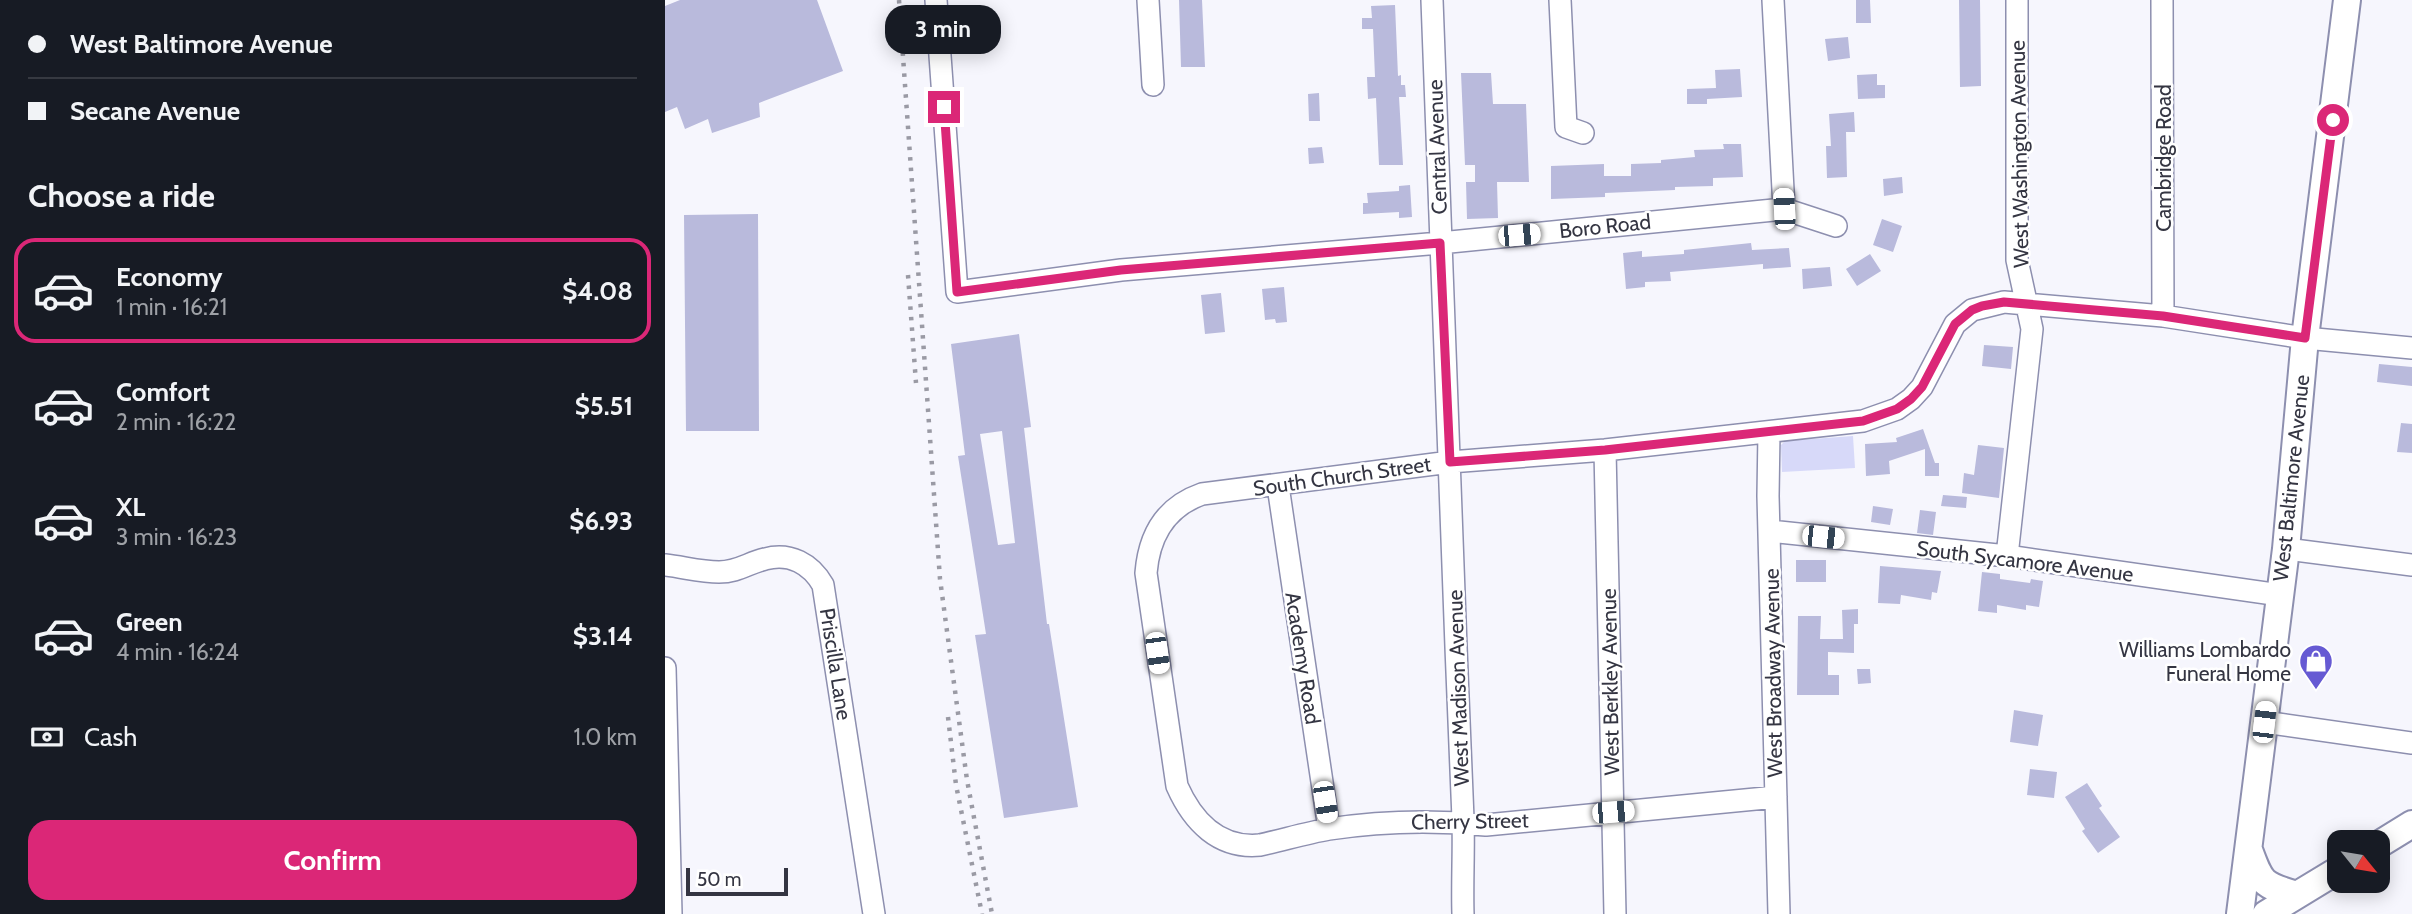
<!DOCTYPE html>
<meta charset="utf-8">
<style>
:root{--surface:#171b24;--page:#242831;--text:#f1f3f6;--muted:#9ea1a6;--line:#363941;--accent:#db2777}
body{margin:0;font-family:Cabin,sans-serif;background:var(--page);color:var(--text);height:100vh;display:flex;flex-direction:column;font-size:26px;white-space:nowrap}
*{box-sizing:border-box;margin:0}
p{font-size:23px;color:var(--muted)}
.icon{flex:none;width:38px;height:38px;fill:none;stroke:currentColor;stroke-width:2;stroke-linecap:round;stroke-linejoin:round}
.map{position:relative;flex:1;overflow:hidden}
.panel{display:flex;flex-direction:column;background:var(--surface);width:665px}
.panel>*{flex:none}
.hud{display:grid;align-content:center;height:154px;padding:0 28px;background:var(--surface)}
.needle{width:46px;rotate:120deg}
.fabs{position:absolute;left:1662px;top:830px;display:grid;gap:14px}
.fabs a{display:grid;place-items:center;width:63px;height:63px;border-radius:14px;background:var(--surface);box-shadow:0 4px 18px #0003;font-size:35px}
.scale{position:absolute;left:21px;bottom:18px;width:102px;box-sizing:border-box;padding-left:7px;border:4px solid #343542;border-top:0;font-size:19px;line-height:24px;white-space:nowrap;color:#343542;-webkit-text-stroke:5px #fff;paint-order:stroke}
.end{position:absolute;width:32px;height:32px;margin:-16px;border:9px solid #db2777;background:#fff;box-shadow:0 0 0 4px #fff}
.from{border-radius:50%}
.bubble{position:absolute;height:49px;border-radius:21px;background:var(--surface);box-shadow:0 4px 18px #0003;font-size:23px;font-weight:700;line-height:49px;text-align:center}
.car{position:absolute;width:21px;height:42px;margin:-21px -10px;border-radius:9px;box-shadow:0 0 5px 2px #0007;background:linear-gradient(#fff 24%,#345 0 40%,#fff 0 76%,#345 0 86%,#fff 0)}
.hud b{display:flex;align-items:center;gap:24px;height:66px;font-size:26px}
.hud b+b{border-top:2px solid var(--line)}
.hud i{width:18px;height:18px;background:var(--text)}
ul{padding:0;list-style:none}
li{display:flex;align-items:center;gap:21px;height:105px;margin:0 14px 10px;padding:0 14px;border:4px solid transparent;border-radius:21px}
li div{flex:1}
li b{display:block;font-size:26px}
li em{font-style:normal;font-weight:700}
li.active{border-color:var(--accent)}
li>.icon{width:63px;height:63px;stroke-width:1.5}
h2{padding:0 28px;font-size:32px;line-height:84px}
.pay{display:flex;align-items:center;gap:18px;height:77px;padding:0 28px;font-size:26px}
.pay p{margin-inline-start:auto}
.primary-button{display:flex;gap:14px;margin-top:auto;padding:14px 28px}
.primary-button a{flex:1;height:80px;border-radius:21px;background:var(--accent);color:#fff;font-size:28px;font-weight:700;line-height:80px;text-align:center}
main{display:flex;flex:1;min-height:0}
.map>svg:first-child{display:block}
.green{fill:#d7d9f9}
.building{fill:#b9badc;fill-rule:evenodd}
.lines{fill:none;stroke-linecap:round;stroke-linejoin:round}
.minor-casing{stroke:#8d8faf;stroke-width:24}
.major-casing{stroke:#8d8faf;stroke-width:30}
.minor{stroke:#fff;stroke-width:21}
.major{stroke:#fff;stroke-width:26}
.rail{stroke:#9a9aa4;stroke-width:4.5;stroke-dasharray:3.5 7;stroke-linecap:butt}
.route{stroke:#db2777;stroke-width:9}
.labels{text-anchor:middle;dominant-baseline:central;stroke-width:5;stroke-linejoin:round;paint-order:stroke}
.street-label{font-size:21px;fill:#343542;stroke:#fff}
.poi-label{font-size:21px;fill:#343542;stroke:#fff;text-anchor:end}
</style>
<main>
<section class="panel">
<div class="hud">
<b><i class="from"></i>West Baltimore Avenue</b>
<b><i></i>Secane Avenue</b>
</div>
<h2>Choose a ride</h2>
<ul>
<li class="active"><svg class="icon" aria-label="car" viewBox="0 0 24 24"><path d="M5 17H2v-5l4-1 3-4h7l3 4 3 1v5h-3M9 17h6M6 11h13"/><circle cx="7" cy="17" r="2"/><circle cx="17" cy="17" r="2"/></svg><div><b>Economy</b><p>1 min · 16:21</p></div><em>$4.08</em></li>
<li><svg class="icon" aria-label="car" viewBox="0 0 24 24"><path d="M5 17H2v-5l4-1 3-4h7l3 4 3 1v5h-3M9 17h6M6 11h13"/><circle cx="7" cy="17" r="2"/><circle cx="17" cy="17" r="2"/></svg><div><b>Comfort</b><p>2 min · 16:22</p></div><em>$5.51</em></li>
<li><svg class="icon" aria-label="car" viewBox="0 0 24 24"><path d="M5 17H2v-5l4-1 3-4h7l3 4 3 1v5h-3M9 17h6M6 11h13"/><circle cx="7" cy="17" r="2"/><circle cx="17" cy="17" r="2"/></svg><div><b>XL</b><p>3 min · 16:23</p></div><em>$6.93</em></li>
<li><svg class="icon" aria-label="car" viewBox="0 0 24 24"><path d="M5 17H2v-5l4-1 3-4h7l3 4 3 1v5h-3M9 17h6M6 11h13"/><circle cx="7" cy="17" r="2"/><circle cx="17" cy="17" r="2"/></svg><div><b>Green</b><p>4 min · 16:24</p></div><em>$3.14</em></li>
</ul>
<div class="pay"><svg class="icon" aria-label="cash" viewBox="0 0 24 24"><path d="M3 7h18v10H3z"/><circle cx="12" cy="12" r="2"/></svg>Cash<p>1.0 km</p></div>
<div class="primary-button"><a>Confirm</a></div>
</section>
<div class="map">
<svg width="1747" height="914" viewBox="0 0 1747 914">
<rect width="100%" height="100%" fill="#f6f6fd"/>
<path class="green" d="M 1188,436 L 1190,468 L 1117,472 L 1116,445 L 1120,441 Z"/>
<path class="building" d="M 15,0 L 152,0 L 178,71 L 94,103 L 95,117 L 47,133 L 43,119 L 20,129 L 12,107 L 0,112 L 0,6 Z
M 514,0 L 537,0 L 540,67 L 516,67 Z
M 1191,0 L 1205,0 L 1206,23 L 1191,23 Z
M 1294,0 L 1315,0 L 1316,86 L 1295,87 Z
M 730,5 L 733,76 L 736,75 L 736,85 L 740,85 L 741,97 L 734,97 L 738,165 L 714,165 L 711,98 L 703,99 L 702,77 L 710,77 L 708,29 L 697,29 L 697,18 L 707,18 L 706,6 Z
M 1183,37 L 1185,58 L 1163,61 L 1160,39 Z
M 1075,69 L 1077,97 L 1042,99 L 1042,104 L 1022,104 L 1022,89 L 1051,88 L 1050,70 Z
M 796,73 L 826,73 L 828,104 L 861,104 L 864,182 L 832,182 L 833,218 L 802,219 L 801,182 L 810,182 L 810,165 L 800,165 Z
M 1212,74 L 1212,85 L 1220,85 L 1220,98 L 1193,99 L 1192,75 Z
M 654,93 L 655,121 L 644,121 L 643,94 Z
M 1189,112 L 1190,132 L 1181,132 L 1182,177 L 1162,178 L 1161,146 L 1166,146 L 1164,114 Z
M 1058,144 L 1076,144 L 1078,177 L 1048,178 L 1048,186 L 1010,187 L 1010,190 L 940,193 L 940,197 L 886,199 L 886,166 L 939,164 L 939,176 L 966,176 L 966,164 L 996,163 L 996,160 L 1030,157 L 1029,150 L 1059,149 Z
M 657,147 L 659,163 L 644,164 L 643,148 Z
M 1237,177 L 1238,193 L 1219,196 L 1218,179 Z
M 745,185 L 747,217 L 734,218 L 734,212 L 698,214 L 698,203 L 703,203 L 702,193 L 734,191 L 734,186 Z
M 93,214 L 94,431 L 21,431 L 19,215 Z
M 1217,219 L 1237,226 L 1228,252 L 1208,245 Z
M 1086,243 L 1087,250 L 1124,248 L 1126,267 L 1098,269 L 1098,264 L 1005,272 L 1006,281 L 980,282 L 980,287 L 961,289 L 958,253 L 977,251 L 977,257 L 1019,254 L 1019,250 Z
M 1205,254 L 1216,271 L 1192,286 L 1181,269 Z
M 1165,267 L 1167,286 L 1138,289 L 1137,269 Z
M 619,287 L 622,322 L 611,323 L 610,319 L 600,320 L 597,289 Z
M 556,293 L 560,332 L 540,334 L 536,295 Z
M 354,334 L 366,427 L 359,428 L 382,624 L 384,624 L 413,807 L 339,818 L 310,635 L 321,634 L 293,456 L 300,455 L 286,344 ZM 337,431 L 350,543 L 333,545 L 315,434 Z
M 1319,345 L 1348,347 L 1346,369 L 1317,366 Z
M 1714,364 L 1747,367 L 1747,386 L 1712,382 Z
M 1736,423 L 1747,424 L 1747,453 L 1732,452 Z
M 1258,429 L 1270,463 L 1274,463 L 1274,476 L 1260,476 L 1260,449 L 1224,461 L 1225,474 L 1201,476 L 1200,444 L 1232,442 L 1231,438 Z
M 1313,445 L 1339,448 L 1334,498 L 1297,493 L 1299,473 L 1309,475 Z
M 1278,495 L 1302,497 L 1301,508 L 1276,506 Z
M 1208,506 L 1228,509 L 1225,525 L 1206,522 Z
M 1255,510 L 1271,512 L 1268,535 L 1252,533 Z
M 1131,560 L 1161,560 L 1161,582 L 1131,582 Z
M 1215,566 L 1276,571 L 1272,593 L 1267,592 L 1266,600 L 1236,595 L 1235,604 L 1213,603 Z
M 1317,572 L 1335,574 L 1335,579 L 1365,583 L 1366,579 L 1378,581 L 1374,607 L 1361,605 L 1361,610 L 1332,605 L 1332,613 L 1313,611 Z
M 1193,609 L 1193,624 L 1189,624 L 1189,653 L 1163,652 L 1163,675 L 1174,675 L 1174,695 L 1132,695 L 1133,616 L 1156,616 L 1155,639 L 1178,639 L 1177,610 Z
M 1192,669 L 1205,669 L 1206,683 L 1193,684 Z
M 1349,710 L 1378,715 L 1373,746 L 1345,742 Z
M 1365,769 L 1392,772 L 1389,798 L 1362,795 Z
M 1422,783 L 1437,806 L 1434,808 L 1455,837 L 1433,853 L 1417,831 L 1420,829 L 1400,797 Z"/>
<g class="lines">
<g class="minor-casing">
<path id="minor" d="M 271,0 L 292,292 L 456,270 L 775,243 L 1119,209 L 1171,226
M 483,0 L 488,85
M 767,0 C 775,273 787,546 798,819 C 799,851 797,882 798,914
M 895,0 L 901,127 L 918,133
M 1108,0 L 1119,209
M 1497,0 L 1498,316
M 1104,432 L 1103,496 L 1114,914
M 940,450 L 950,914
M 613,486 L 664,829
M 1105,531 L 1342,556 L 1615,595
M 1621,549 L 1747,565
M 1342,556 L 1367,329 L 1352,260 L 1352,0
M 0,565 C 18,567 36,572 54,572 C 73,572 83,563 100,559 C 125,552 146,564 158,585 L 209,914
M 0,668 L 6,914
M 1599,722 L 1747,743
M 1111,797 L 821,825 C 769,820 716,821 664,829 C 641,833 618,840 595,845 C 554,849 528,822 512,786 L 481,573 C 484,536 500,507 537,494 L 785,462 L 940,450 L 1198,421 L 1232,409 L 1246,399 L 1257,387 L 1290,324 L 1307,310 L 1339,302 L 1498,316 L 1640,338 L 1747,348"/>
</g>
<g class="major-casing">
<path id="major" d="M 1713,845 L 1747,824
M 1584,850 C 1596,883 1597,885 1632,895
M 1575,914 L 1621,549 L 1640,338 L 1682,0
M 1601,914 L 1675,869"/>
</g>
<use href="#minor" class="minor"/>
<use href="#major" class="major"/>
<path class="rail" d="M 234,0 L 275,579 L 302,780 L 327,914
M 243,275 L 251,383
M 283,717 L 291,785 L 317,914"/>
</g>
<g class="lines">
<path class="route" d="M 279,107 L 292,292 L 456,270 L 775,243 L 785,462 L 940,450 L 1198,421 L 1232,409 L 1246,399 L 1257,387 L 1290,324 L 1307,310 L 1317,306 L 1339,302 L 1498,316 L 1640,338 L 1668,120"/>
</g>
<defs>
<g id="shop-pin" transform="scale(1.75)"><path d="M0 17L-7.5 6A9.5 9.5 0 1 1 7.5 6Z" fill="#665ad3" stroke="#fff"/><path d="M-5-2.5h2.3a2.7 3.5 0 0 1 5.4 0H5L5.5 6h-11ZM-1.5-2.5h3a1.5 2.3 0 0 0-3 0Z" fill="#fff"/></g>
</defs>
<g fill-rule="evenodd">
<use href="#shop-pin" x="1651" y="661"/>
</g>
<g class="labels">
<g class="street-label">
<text transform="translate(772 147) rotate(-92)">Central Avenue</text>
<text transform="translate(1354 154) rotate(-91)">West Washington Avenue</text>
<text transform="translate(1498 158) rotate(-90)">Cambridge Road</text>
<text transform="translate(940 226) rotate(-6)">Boro Road</text>
<text transform="translate(677 476) rotate(-8)">South Church Street</text>
<text transform="translate(1626 478) rotate(-84)">West Baltimore Avenue</text>
<text transform="translate(1360 561) rotate(7)">South Sycamore Avenue</text>
<text transform="translate(638 658) rotate(81)">Academy Road</text>
<text transform="translate(171 664) rotate(81)">Priscilla Lane</text>
<text transform="translate(1108 673) rotate(-91)">West Broadway Avenue</text>
<text transform="translate(945 682) rotate(-91)">West Berkley Avenue</text>
<text transform="translate(793 688) rotate(-92)">West Madison Avenue</text>
<text transform="translate(805 821) rotate(-1)">Cherry Street</text>
</g>
<g class="poi-label">
<text x="1626" y="649">Williams Lombardo<tspan x="1626" dy="24">Funeral Home</tspan></text>
</g>
</g>
</svg>
<div class="fabs">
<a><svg class="needle" viewBox="-14 -14 28 28"><path d="M0-13l5 13h-10z" fill="#e53935"/><path d="M0 13l5-13h-10z" fill="#9ea1a6"/></svg></a>
</div>
<div class="scale">50 m</div>
<i class="end from" style="left:1668px;top:120px"></i>
<i class="end" style="left:279px;top:107px"></i>
<div class="bubble" style="left:220px;top:5px;width:116px">3 min</div>
<i class="car" style="left:1119px;top:209px;rotate:357deg"></i>
<i class="car" style="left:854px;top:235px;rotate:85deg"></i>
<i class="car" style="left:1158px;top:537px;rotate:96deg"></i>
<i class="car" style="left:492px;top:653px;rotate:172deg"></i>
<i class="car" style="left:1599px;top:722px;rotate:7deg"></i>
<i class="car" style="left:660px;top:802px;rotate:171deg"></i>
<i class="car" style="left:948px;top:812px;rotate:85deg"></i>
</div>
</main>
